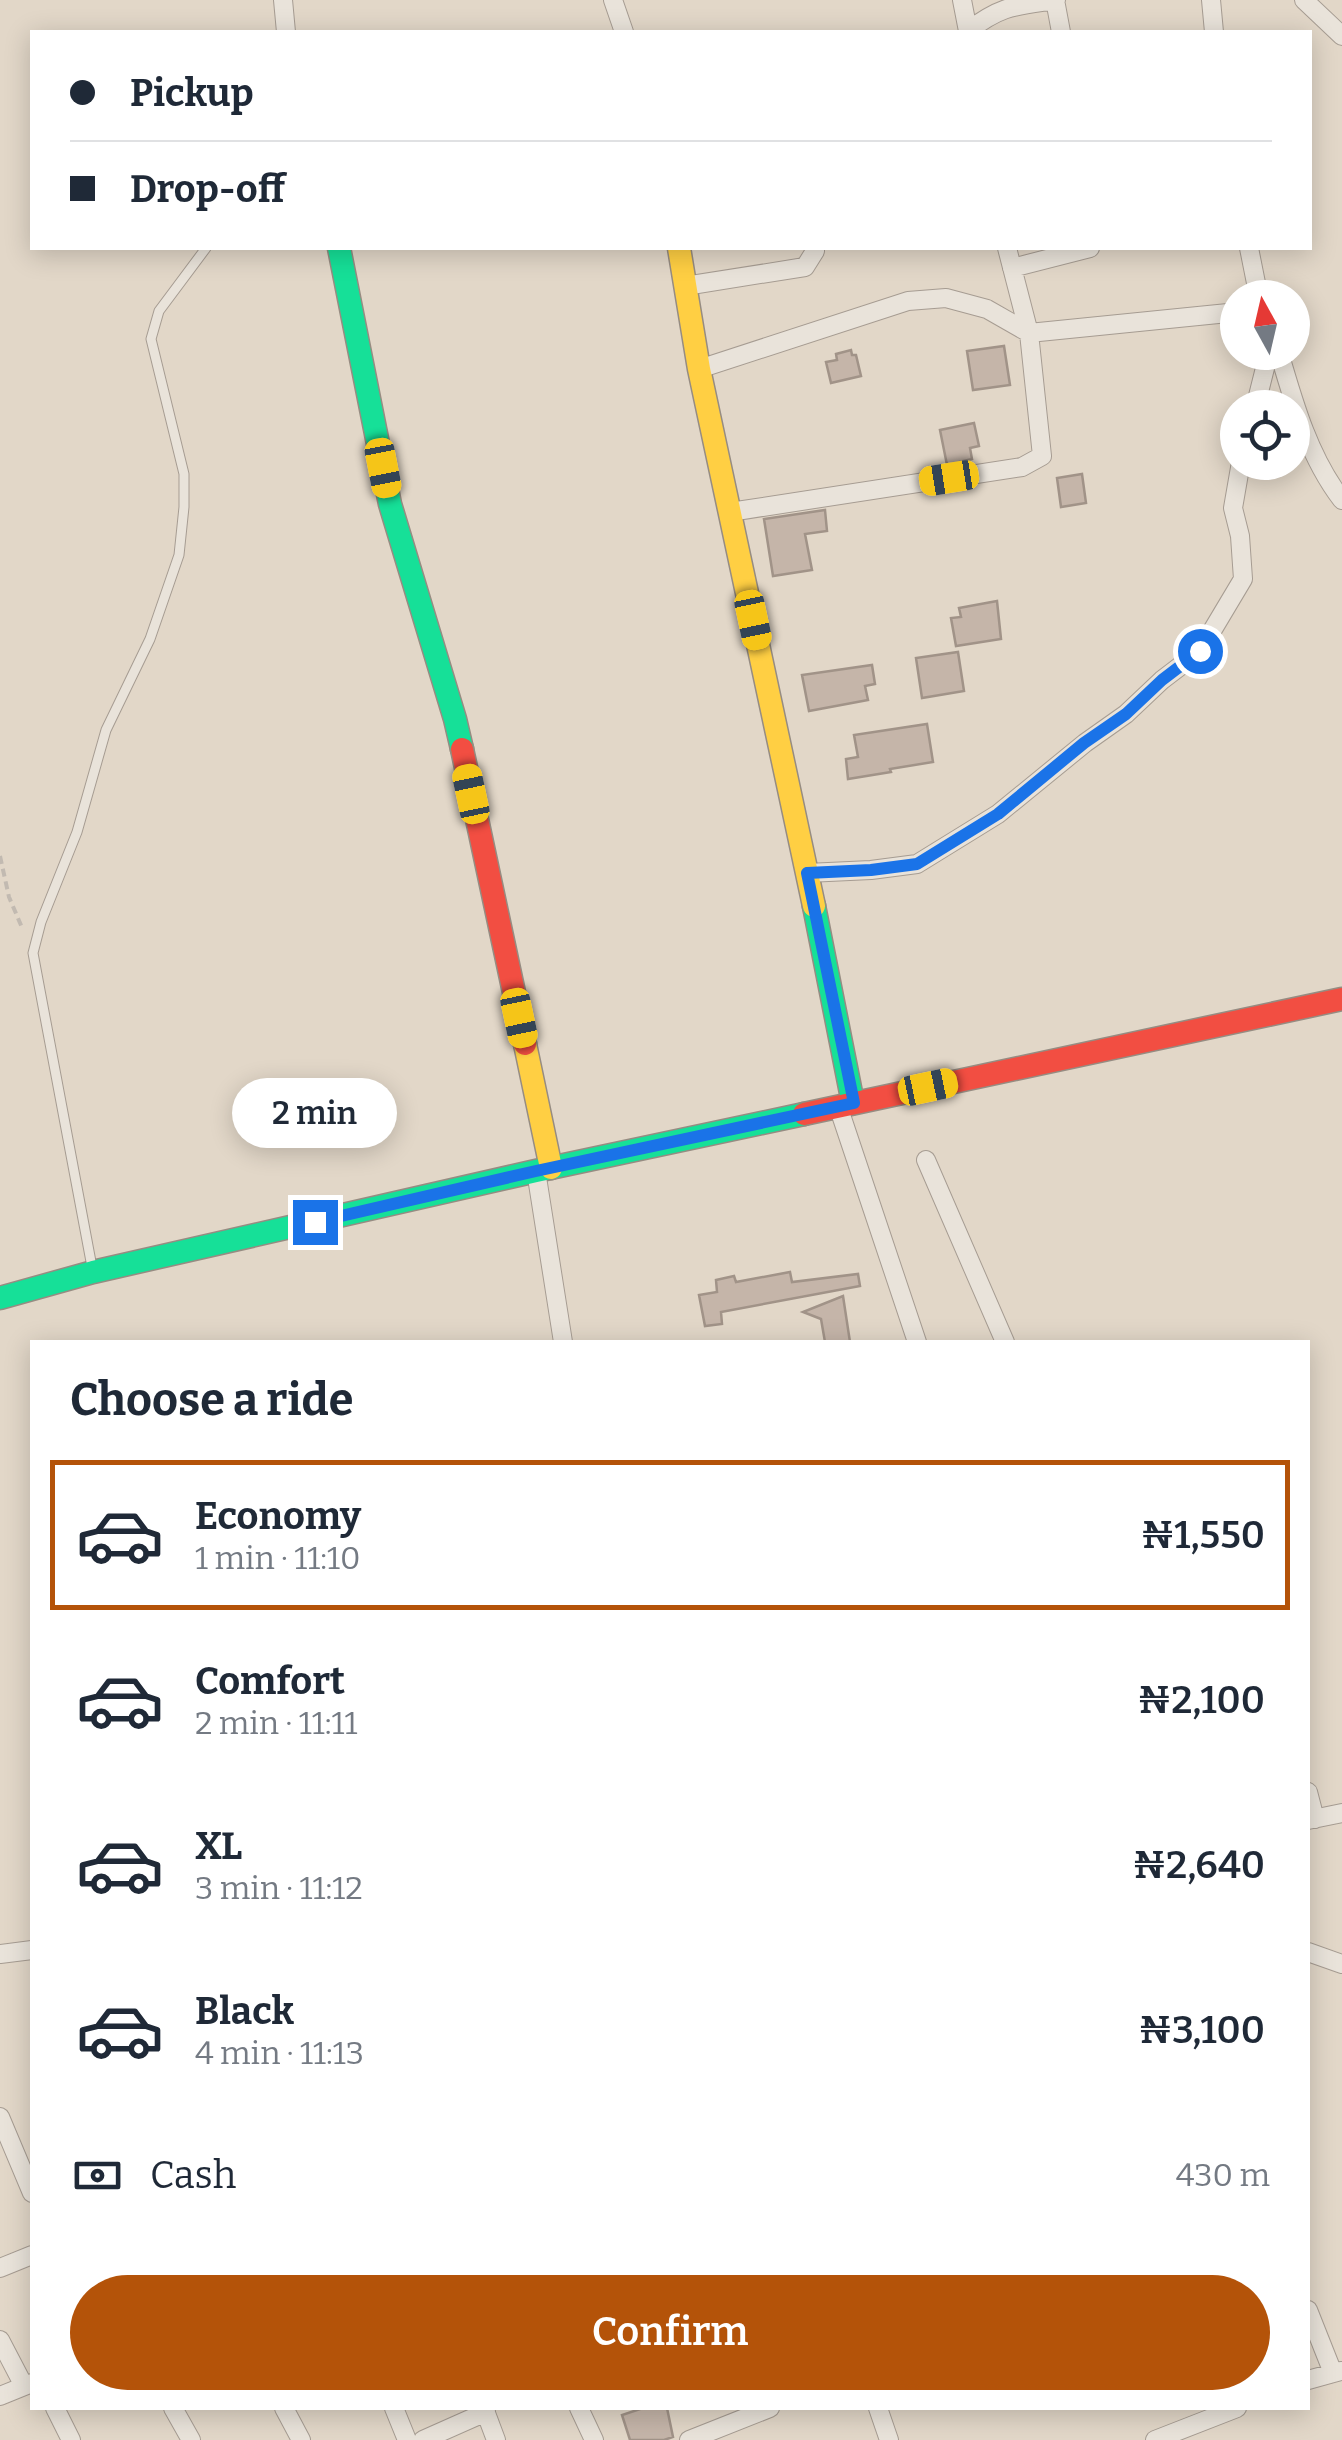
<!DOCTYPE html>
<meta charset="utf-8">
<style>
:root{--surface:#fff;--page:#f2f2f3;--text:#1f2937;--muted:#747a83;--line:#e0e1e3;--accent:#b45309}
body{margin:0;font-family:Bitter,serif;background:var(--page);color:var(--text);height:100vh;display:flex;flex-direction:column;font-size:38px;white-space:nowrap}
*{box-sizing:border-box;margin:0}
p{font-size:32px;color:var(--muted)}
.icon{flex:none;width:55px;height:55px;fill:none;stroke:currentColor;stroke-width:2;stroke-linecap:round;stroke-linejoin:round}
.map{position:relative;flex:1;overflow:hidden}
.panel{position:absolute;left:30px;top:1340px;width:1280px;height:1070px;display:flex;flex-direction:column;background:var(--surface);border-radius:0px;box-shadow:0 5px 25px #0003}
.panel>*{flex:none}
.guide{position:absolute;left:30px;top:30px;width:1282px;height:220px;border-radius:0px;box-shadow:0 5px 25px #0003;display:grid;align-content:center;height:220px;padding:0 40px;background:var(--surface)}
.needle{width:65px;rotate:352deg}
.fabs{position:absolute;left:1220px;top:280px;display:grid;gap:20px}
.fabs a{display:grid;place-items:center;width:90px;height:90px;border-radius:50%;background:var(--surface);box-shadow:0 5px 25px #0003;font-size:50px}
.end{position:absolute;width:45px;height:45px;margin:-22px;border:12px solid #1a73e8;background:#fff;box-shadow:0 0 0 5px #fff}
.from{border-radius:50%}
.bubble{position:absolute;height:70px;border-radius:35px;background:var(--surface);box-shadow:0 5px 25px #0003;font-size:32px;font-weight:600;line-height:70px;text-align:center}
.car{position:absolute;width:30px;height:60px;margin:-30px -15px;border-radius:12px;box-shadow:0 0 8px 2px #0007;background:linear-gradient(#f5c518 24%,#345 0 40%,#f5c518 0 76%,#345 0 86%,#f5c518 0)}
.guide b{display:flex;align-items:center;gap:35px;height:95px;font-size:38px}
.guide b+b{border-top:2px solid var(--line)}
.guide i{width:25px;height:25px;background:var(--text)}
ul{padding:0;list-style:none}
li{display:flex;align-items:center;gap:30px;height:150px;margin:0 20px 15px;padding:0 20px;border:5px solid transparent;border-radius:0px}
li div{flex:1}
li b{display:block;font-size:38px}
li em{font-style:normal;font-weight:600}
li.selected{border-color:var(--accent)}
li>.icon{width:90px;height:90px;stroke-width:1.5}
h2{padding:0 40px;font-size:45px;line-height:120px}
.pay{display:flex;align-items:center;gap:25px;height:110px;padding:0 40px;font-size:38px}
.pay p{margin-inline-start:auto}
.action{display:flex;gap:20px;margin-top:auto;padding:20px 40px}
.action a{flex:1;height:115px;border-radius:60px;background:var(--accent);color:#fff;font-size:40px;font-weight:600;line-height:115px;text-align:center}
.map>svg:first-child{display:block}
.building{fill:#c5b5a9;stroke:#a19388;stroke-width:2.5}
.lines{fill:none;stroke-linecap:round;stroke-linejoin:round}
.lane-casing{stroke:#a69c92;stroke-width:11}
.street-casing{stroke:#a69c92;stroke-width:20}
.fast-casing{stroke:#968c82;stroke-width:25}
.slow-casing{stroke:#968c82;stroke-width:25}
.jam-casing{stroke:#968c82;stroke-width:25}
.path{stroke:#c2bab1;stroke-width:4;stroke-dasharray:8 5;stroke-linecap:butt}
.lane{stroke:#e9e3da;stroke-width:9}
.street{stroke:#e9e3da;stroke-width:18}
.fast{stroke:#16e098;stroke-width:22}
.slow{stroke:#ffcf43;stroke-width:22}
.jam{stroke:#f24e42;stroke-width:22}
.route{stroke:#1a73e8;stroke-width:12}
</style>
<div class="map">
<svg width="1342" height="2440" viewBox="0 0 1342 2440">
<rect width="100%" height="100%" fill="#e2d7c8"/>
<path class="building" d="M 1004,346 L 1010,385 L 973,390 L 967,351 Z
M 851,350 L 852,355 L 856,355 L 861,376 L 831,383 L 826,362 L 837,360 L 836,354 Z
M 974,423 L 979,446 L 970,448 L 972,459 L 947,465 L 940,430 Z
M 1082,474 L 1086,503 L 1061,507 L 1057,478 Z
M 825,510 L 827,531 L 805,534 L 812,570 L 773,576 L 764,519 Z
M 997,601 L 1001,639 L 956,646 L 951,618 L 961,617 L 959,608 Z
M 958,652 L 964,691 L 922,698 L 916,658 Z
M 872,665 L 875,684 L 865,686 L 868,700 L 809,711 L 802,675 Z
M 927,724 L 933,762 L 890,769 L 891,772 L 848,779 L 846,759 L 858,757 L 854,735 Z
M 790,1272 L 792,1282 L 858,1274 L 860,1286 L 721,1312 L 722,1324 L 705,1326 L 699,1295 L 717,1292 L 716,1280 L 734,1276 L 736,1282 Z
M 843,1296 L 850,1342 L 825,1342 L 821,1319 L 803,1312 Z
M 643,2408 L 667,2408 L 673,2437 L 664,2440 L 630,2440 L 622,2415 Z"/>
<g class="lines">
<g class="lane-casing">
<path id="lane" d="M 92,1267 L 33,953 L 41,922 L 77,832 L 106,730 L 150,639 L 179,555 L 184,507 L 184,474 L 151,339 L 159,311 L 206,248"/>
</g>
<g class="street-casing">
<path id="street" d="M 283,0 L 286,32
M 613,0 L 624,32
M 962,0 L 968,31 C 1002,5 1015,6 1056,0
M 1055,0 L 1061,32
M 1211,0 L 1214,32
M 1304,0 L 1342,36
M 1249,248 L 1259,298
M 1012,268 L 1090,248
M 685,286 L 805,267 L 815,251 L 814,248
M 1279,352 C 1294,404 1309,457 1342,500
M 699,369 L 908,301 L 946,298 L 987,309 L 1029,333 L 1238,312
M 1255,408 L 1269,352
M 730,512 L 1022,467 L 1042,456 L 1029,333 L 1007,248
M 807,873 L 871,870 L 917,864 L 998,814 L 1085,743 L 1126,714 L 1162,680 L 1200,651 L 1243,579 L 1240,536 L 1233,508 L 1241,462
M 838,1106 L 917,1342
M 926,1160 L 1005,1342
M 536,1171 L 563,1342
M 1308,1792 L 1315,1819
M 1308,1820 L 1342,1813
M 1308,1952 L 1342,1964
M 0,1954 L 32,1950
M 0,2117 L 32,2193
M 0,2268 L 32,2255
M 1308,2310 L 1333,2373
M 0,2340 L 24,2386
M 1308,2380 L 1341,2371
M 0,2396 L 32,2383
M 55,2408 L 71,2440
M 173,2408 L 191,2440
M 284,2408 L 301,2440
M 394,2408 L 407,2440
M 484,2408 L 496,2440
M 579,2408 L 594,2440
M 878,2408 L 889,2440
M 423,2440 L 486,2412
M 689,2440 L 770,2408
M 1155,2440 L 1237,2408"/>
</g>
<g class="fast-casing">
<path id="fast" d="M 339,248 L 390,504 L 455,719 L 462,749
M 814,906 L 853,1103
M 0,1298 L 93,1272 L 536,1171 L 804,1114"/>
</g>
<g class="slow-casing">
<path id="slow" d="M 679,248 L 699,369 L 814,906
M 525,1044 L 551,1168"/>
</g>
<g class="jam-casing">
<path id="jam" d="M 462,749 L 525,1044
M 804,1114 L 1342,999"/>
</g>
<path class="path" d="M 0,856 L 9,897 L 23,930"/>
<use href="#lane" class="lane"/>
<use href="#street" class="street"/>
<use href="#fast" class="fast"/>
<use href="#slow" class="slow"/>
<use href="#jam" class="jam"/>
</g>
<g class="lines">
<path class="route" d="M 315,1222 L 536,1171 L 854,1103 L 807,873 L 871,870 L 917,864 L 998,814 L 1084,743 L 1126,714 L 1162,680 L 1200,651"/>
</g>
</svg>
<div class="fabs">
<a><svg class="needle" viewBox="-14 -14 28 28"><path d="M0-13l5 13h-10z" fill="#e53935"/><path d="M0 13l5-13h-10z" fill="#747a83"/></svg></a>
<a><svg class="icon" aria-label="locate" viewBox="0 0 24 24"><circle cx="12" cy="12" r="6"/><path d="M12 2v4M12 18v4M2 12h4M18 12h4"/></svg></a>
</div>
<i class="end from" style="left:1200px;top:651px"></i>
<i class="end" style="left:315px;top:1222px"></i>
<div class="bubble" style="left:232px;top:1078px;width:165px">2 min</div>
<i class="car" style="left:383px;top:468px;rotate:169deg"></i>
<i class="car" style="left:949px;top:478px;rotate:261deg"></i>
<i class="car" style="left:753px;top:620px;rotate:168deg"></i>
<i class="car" style="left:471px;top:794px;rotate:348deg"></i>
<i class="car" style="left:519px;top:1018px;rotate:168deg"></i>
<i class="car" style="left:928px;top:1087px;rotate:78deg"></i>
<div class="guide">
<b><i class="from"></i>Pickup</b>
<b><i></i>Drop-off</b>
</div>
<section class="panel">
<h2>Choose a ride</h2>
<ul>
<li class="selected"><svg class="icon" aria-label="car" viewBox="0 0 24 24"><path d="M5 17H2v-5l4-1 3-4h7l3 4 3 1v5h-3M9 17h6M6 11h13"/><circle cx="7" cy="17" r="2"/><circle cx="17" cy="17" r="2"/></svg><div><b>Economy</b><p>1 min · 11:10</p></div><em>₦1,550</em></li>
<li><svg class="icon" aria-label="car" viewBox="0 0 24 24"><path d="M5 17H2v-5l4-1 3-4h7l3 4 3 1v5h-3M9 17h6M6 11h13"/><circle cx="7" cy="17" r="2"/><circle cx="17" cy="17" r="2"/></svg><div><b>Comfort</b><p>2 min · 11:11</p></div><em>₦2,100</em></li>
<li><svg class="icon" aria-label="car" viewBox="0 0 24 24"><path d="M5 17H2v-5l4-1 3-4h7l3 4 3 1v5h-3M9 17h6M6 11h13"/><circle cx="7" cy="17" r="2"/><circle cx="17" cy="17" r="2"/></svg><div><b>XL</b><p>3 min · 11:12</p></div><em>₦2,640</em></li>
<li><svg class="icon" aria-label="car" viewBox="0 0 24 24"><path d="M5 17H2v-5l4-1 3-4h7l3 4 3 1v5h-3M9 17h6M6 11h13"/><circle cx="7" cy="17" r="2"/><circle cx="17" cy="17" r="2"/></svg><div><b>Black</b><p>4 min · 11:13</p></div><em>₦3,100</em></li>
</ul>
<div class="pay"><svg class="icon" aria-label="cash" viewBox="0 0 24 24"><path d="M3 7h18v10H3z"/><circle cx="12" cy="12" r="2"/></svg>Cash<p>430 m</p></div>
<div class="action"><a>Confirm</a></div>
</section>
</div>
